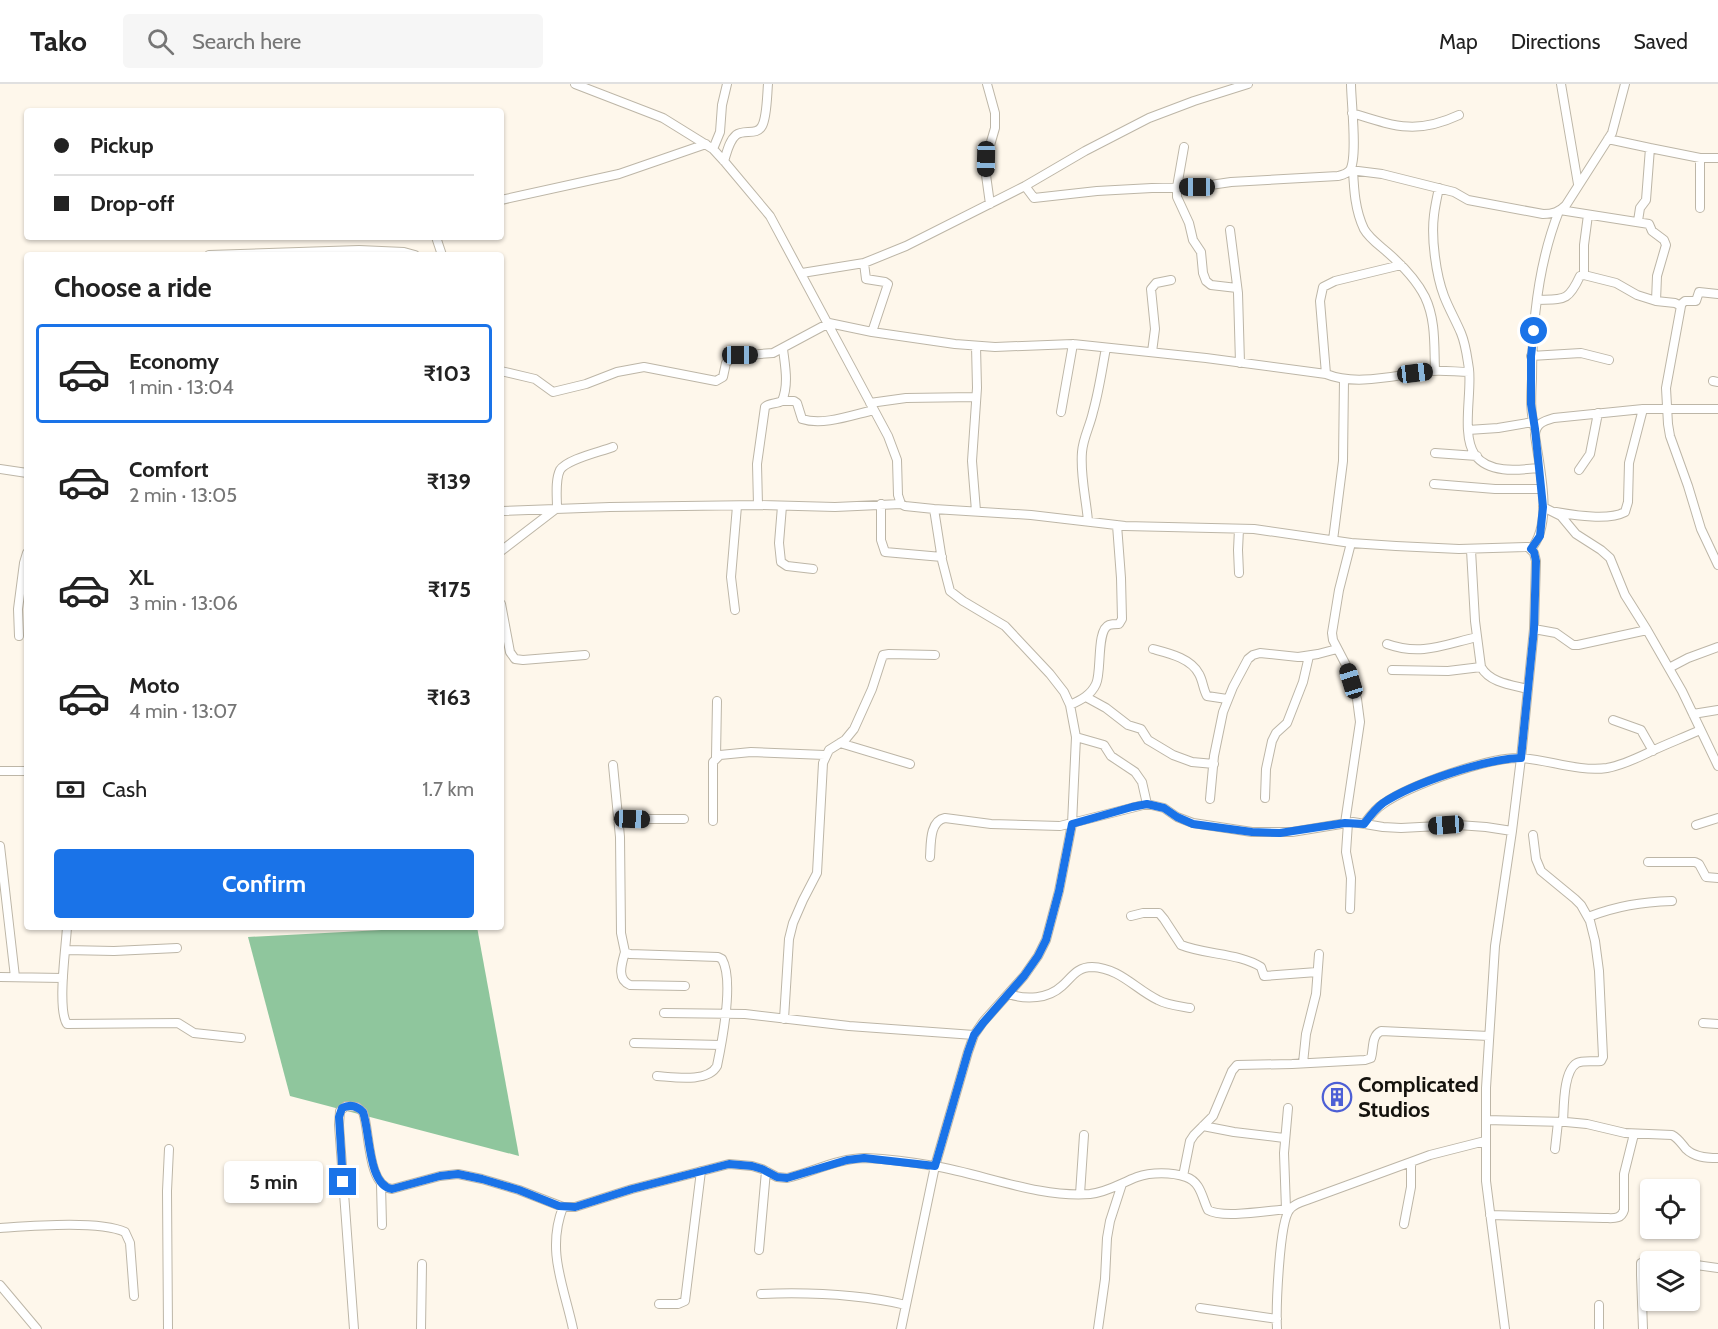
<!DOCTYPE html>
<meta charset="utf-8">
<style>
:root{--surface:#fff;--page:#f6f6f6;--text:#222;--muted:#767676;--line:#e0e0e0;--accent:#1a73e8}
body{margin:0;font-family:Cabin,sans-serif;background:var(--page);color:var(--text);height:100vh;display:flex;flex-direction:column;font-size:22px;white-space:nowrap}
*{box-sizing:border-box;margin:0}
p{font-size:20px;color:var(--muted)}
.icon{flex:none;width:33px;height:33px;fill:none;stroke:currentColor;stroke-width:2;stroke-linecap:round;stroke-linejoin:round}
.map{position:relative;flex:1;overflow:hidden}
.drawer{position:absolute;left:24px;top:168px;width:480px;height:678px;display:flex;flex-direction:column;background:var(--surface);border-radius:6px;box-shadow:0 2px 4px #0004}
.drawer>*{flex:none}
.hud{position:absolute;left:24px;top:24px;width:480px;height:132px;border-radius:6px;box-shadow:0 2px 4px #0004;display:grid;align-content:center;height:132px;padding:0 30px;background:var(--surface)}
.fabs{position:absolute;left:1640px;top:1095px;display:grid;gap:12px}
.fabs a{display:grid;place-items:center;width:60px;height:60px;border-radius:6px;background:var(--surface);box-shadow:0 2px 4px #0004;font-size:30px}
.end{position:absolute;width:27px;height:27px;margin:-14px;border:8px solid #1a73e8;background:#fff;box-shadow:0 0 0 3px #fff}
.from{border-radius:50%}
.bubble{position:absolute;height:42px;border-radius:6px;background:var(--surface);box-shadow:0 2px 4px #0004;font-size:20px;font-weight:700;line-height:42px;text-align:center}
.car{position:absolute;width:18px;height:36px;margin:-18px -9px;border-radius:8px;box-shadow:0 0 4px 2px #0007;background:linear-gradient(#222 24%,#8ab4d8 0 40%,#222 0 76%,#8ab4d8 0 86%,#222 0)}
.hud b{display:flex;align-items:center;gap:21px;height:57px;font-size:22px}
.hud b+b{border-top:2px solid var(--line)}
.hud i{width:15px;height:15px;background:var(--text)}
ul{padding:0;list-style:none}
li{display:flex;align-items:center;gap:18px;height:99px;margin:0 12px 9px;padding:0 18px;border:3px solid transparent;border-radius:6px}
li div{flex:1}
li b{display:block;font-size:22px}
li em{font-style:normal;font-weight:700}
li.active{border-color:var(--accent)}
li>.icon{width:54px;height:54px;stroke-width:1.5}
h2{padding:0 30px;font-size:27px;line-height:72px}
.pay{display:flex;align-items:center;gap:15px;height:66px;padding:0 30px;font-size:22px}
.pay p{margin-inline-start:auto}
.button{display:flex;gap:12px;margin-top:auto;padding:12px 30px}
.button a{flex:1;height:69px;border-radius:6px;background:var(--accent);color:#fff;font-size:24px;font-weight:700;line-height:69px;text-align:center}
header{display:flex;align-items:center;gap:36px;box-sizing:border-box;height:84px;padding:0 30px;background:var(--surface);border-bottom:2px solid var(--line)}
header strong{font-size:28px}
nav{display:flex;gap:33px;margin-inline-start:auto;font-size:21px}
.search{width:420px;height:54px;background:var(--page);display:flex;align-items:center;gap:15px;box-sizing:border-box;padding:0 21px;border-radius:6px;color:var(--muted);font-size:22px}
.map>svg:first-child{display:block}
.water{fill:#8fc69d}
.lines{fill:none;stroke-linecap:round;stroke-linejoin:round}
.minor-casing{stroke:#bdb6a7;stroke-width:10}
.minor{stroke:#fff;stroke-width:8}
.route{stroke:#1a73e8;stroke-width:8}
.labels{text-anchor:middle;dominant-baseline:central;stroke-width:4.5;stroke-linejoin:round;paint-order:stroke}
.poi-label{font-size:22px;font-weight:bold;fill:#15130e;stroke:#fef7eb;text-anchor:start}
</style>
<header>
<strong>Tako</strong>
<div class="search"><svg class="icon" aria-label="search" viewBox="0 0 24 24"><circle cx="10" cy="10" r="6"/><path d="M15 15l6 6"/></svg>Search here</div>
<nav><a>Map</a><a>Directions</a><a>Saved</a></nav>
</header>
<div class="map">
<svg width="1718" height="1245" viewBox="0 0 1718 1245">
<rect width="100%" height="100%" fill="#fef7eb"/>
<path class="water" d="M 438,843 L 477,843 L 519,1072 L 290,1012 L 248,853 Z"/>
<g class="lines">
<g class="minor-casing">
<path id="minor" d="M 575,0 L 663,34 L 713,65 L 724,77 L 770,132 L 888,352 L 897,376 L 898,411 L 901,420 L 905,422 L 934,425 L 1031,431 L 1125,442 L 1254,445 L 1351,459 L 1396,462 L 1459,465 L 1528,463 L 1534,469 L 1536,477 L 1534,545 L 1521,674 L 1512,747 L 1495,862 L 1486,1004 L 1486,1097 L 1505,1245
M 987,0 L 995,29 L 995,44 L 986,75 L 986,91 L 990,120
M 1561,0 L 1578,100
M 1352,29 C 1394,42 1416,51 1459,31
M 1608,55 L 1650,64
M 1184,63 L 1177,103 L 1177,113 L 1189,139 L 1193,156 L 1201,168 L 1203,189 L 1206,197 L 1211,201 L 1237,204
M 713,65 L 720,48 L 722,21 L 727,0
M 1700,74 L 1700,124
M 724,77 C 727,68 729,57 736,51 C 744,45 757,52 762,42 C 767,33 767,11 768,0
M 1350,86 L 1382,90 L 1454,108 L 1468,116 L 1543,130 C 1553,130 1559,128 1566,121 L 1612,49 L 1625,0
M 1353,86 C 1354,106 1355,126 1364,145 C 1369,154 1379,161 1387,168 C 1402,181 1416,195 1425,213 C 1436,236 1434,262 1435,286
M 1025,102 L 1034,114 L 1097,107 L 1152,104 L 1197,103 L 1231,98 L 1338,92 C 1342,91 1347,90 1350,86 C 1358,73 1351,17 1351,0
M 1439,104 C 1437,113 1435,122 1434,131 C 1431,154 1436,191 1444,212 C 1449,225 1456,237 1461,249 C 1466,261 1467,273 1469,285 C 1472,309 1461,351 1475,371 C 1489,390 1519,386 1539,384
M 501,116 L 619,90 L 706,60
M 1560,126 L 1649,140 L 1652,147 L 1664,156 L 1666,161 L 1657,192 L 1656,217
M 1638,137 L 1640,124 L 1646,116 L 1650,64 L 1700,74 L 1718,74
M 1230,146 L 1238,209 L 1240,279
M 436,153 L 442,171
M 209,171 L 359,166 L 404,168 L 415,171
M 864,179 L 866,195 L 885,198 L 888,200 L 872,248
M 1401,181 L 1335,197 L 1323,203 L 1320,217 L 1326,290 C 1358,303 1398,290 1432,287 C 1444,286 1457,288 1469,288
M 802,189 L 864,179 L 906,162 L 1025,102 L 1085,67 L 1149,34 L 1194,17 L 1248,0
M 1584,191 L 1616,199 L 1637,211 L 1656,217 L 1675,219 L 1681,222 L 1666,304 L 1668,340 L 1670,352 L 1688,402 L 1701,445 L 1718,481
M 1537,216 C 1564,215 1568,218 1580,192 L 1584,191 L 1584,161 L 1588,131
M 1680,221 L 1685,217 L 1696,217 L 1699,208 L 1718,210
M 976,262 L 977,304 L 972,377 L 976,427
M 1152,268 L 1155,245 L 1151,205 L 1156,199 L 1171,196
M 1531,272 L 1581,269 L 1609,276
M 501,287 L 535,295 L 553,308 L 586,300 L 617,288 L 644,283 L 716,297 L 723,293 L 726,279 L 734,272 L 773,269 L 829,239 L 872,248 L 955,260 L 995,263 L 1073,260 L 1206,274 L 1326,290
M 1713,297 L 1718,298
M 782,317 L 794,317 L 797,319 L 802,335 C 823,342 852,331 874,326
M 870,319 L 906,314 L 976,313
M 1061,328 L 1073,260
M 1535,345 C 1530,329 1531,312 1532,295 C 1532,238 1538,180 1559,127
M 1468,346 L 1498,344 L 1533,338
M 1435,369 L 1477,372
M 0,385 L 27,389
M 1579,386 L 1590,370 L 1598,329
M 1434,400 L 1495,405 L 1542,405
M 881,420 L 881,456 L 885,468 L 942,473
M 758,421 L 757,380 L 765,323 C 768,319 777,320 782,317 C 789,300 785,282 783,265
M 782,422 L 779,459 L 781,478 L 787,482 L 813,485
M 1543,423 L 1561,432 L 1576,450 L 1601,466 L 1610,474 L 1625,511 L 1647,546 L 1682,607 L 1718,682
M 501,427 L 610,423 L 758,421 L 835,423 L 901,420
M 1556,428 C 1574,431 1608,437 1625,428 L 1628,418 L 1629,379 L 1643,325
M 1088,437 C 1086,414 1080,391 1082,368 C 1083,354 1090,342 1093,328 C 1099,307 1102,285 1106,264
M 1239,445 L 1238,466 L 1239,489
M 1333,456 L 1343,377 L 1344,295
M 1531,465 C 1554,438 1539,383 1535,351 C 1536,339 1544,337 1554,334 L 1643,325 L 1718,325
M 1471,466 L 1475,537 L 1481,583 C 1490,599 1512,601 1528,605
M 501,467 L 557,424 C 557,413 555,396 560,386 C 567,375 600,368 613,363
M 501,520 L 510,568 L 515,575 L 523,576 L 585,571
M 735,526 L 731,493 L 737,422
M 1534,545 L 1556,549 L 1573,561 L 1578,561 L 1647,546
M 19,552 L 18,525 L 24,479 L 27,469
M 1387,560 C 1421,572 1443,561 1477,553
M 1153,565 C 1168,569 1191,574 1199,590 C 1203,597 1203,605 1207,612 L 1227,615
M 1669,584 L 1688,574 L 1718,563
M 1392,586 L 1448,587 L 1481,583
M 1086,613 L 1106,624 L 1128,641 L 1141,645 L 1148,656 L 1173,671 L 1192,678 L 1214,680
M 1070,621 C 1081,616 1091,611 1096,600 C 1102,588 1096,546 1109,541 C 1112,540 1116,540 1119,540 L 1122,535 L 1121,494 L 1117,441
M 1693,630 L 1718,626
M 1613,636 L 1641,646 L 1653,667
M 1076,653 L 1104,661 L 1111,672 L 1135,688 L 1142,698 L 1147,720
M 840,659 L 910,680
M 716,673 L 717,617
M 613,681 L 620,753 L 621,849 L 625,868 L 630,870 L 718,873 L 722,875 C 734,896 722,958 717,982 C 708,999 673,993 657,992
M 0,687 L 27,687
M 1265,714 L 1266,685 L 1272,657 L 1276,649 L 1287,639 L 1303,598 L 1309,572
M 1210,715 L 1214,672 L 1223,628 L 1233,603 L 1248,575 L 1253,571 L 1260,569 L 1298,573 L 1318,570 L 1337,565
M 618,735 L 684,735
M 713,737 L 713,678 L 720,671 L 751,668 L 825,671
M 1345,739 L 1360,638 L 1357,615 L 1351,597 L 1346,581 L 1333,556 L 1332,549 L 1339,506 L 1351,459
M 1348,739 L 1346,768 L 1351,794 L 1350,825
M 1364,740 C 1370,732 1375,725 1383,720 C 1408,702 1491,672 1521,674 C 1549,676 1579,688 1607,684 C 1624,681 1639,673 1654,666 C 1669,659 1685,653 1700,646
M 1696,741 L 1718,734
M 1533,751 L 1536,775 L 1541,787 L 1575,815 L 1581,821 L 1590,837 L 1595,857 L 1599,887 L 1603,973 L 1601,977 C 1594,978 1583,976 1577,979 C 1563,987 1564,1023 1563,1038
M 0,762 L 15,893
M 930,773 C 931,761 929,737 945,734 L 991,740 L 1060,742 L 1147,720 L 1164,724 L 1177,733 L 1193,739 L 1252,748 L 1292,748 L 1353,738 L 1383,743 L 1401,744 L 1458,741 L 1486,743 L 1512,747
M 1648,778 L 1695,778 L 1699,780 L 1706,793 L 1718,794
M 1131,832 L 1143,829 L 1159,829 L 1164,835 L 1181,861 C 1206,871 1239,869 1261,883 L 1264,892 L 1317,888
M 1588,833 C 1617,822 1641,818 1672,817
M 67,843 C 66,863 57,925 67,940 L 178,939 L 194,949 L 241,954
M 66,866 L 114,867 L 177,864
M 625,868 C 622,879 616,895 630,901 L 685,902
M 0,893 L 63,894
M 1009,910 C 1026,916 1048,915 1062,902 C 1072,893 1077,883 1092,883 C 1120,884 1135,905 1158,916 C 1167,921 1179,922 1190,924
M 664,929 L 745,930 L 849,942 L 974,951
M 784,935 L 789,855 L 793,839 L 803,816 L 817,789 L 823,679 L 829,666 L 845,656 L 854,645 L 872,605 L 883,571 L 889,570 L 935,571
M 1703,939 L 1718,940
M 634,959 L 721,961
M 1303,979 L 1306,950 L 1316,910 L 1319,870
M 1486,1036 L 1566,1038 L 1587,1040 L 1625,1049 L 1672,1051 C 1678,1054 1681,1059 1686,1065 C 1694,1073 1706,1074 1718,1074
M 1203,1042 L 1234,1048 L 1284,1054
M 1555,1065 L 1558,1038
M 1183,1092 L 1190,1057 L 1194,1051 L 1213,1032 L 1232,987 L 1237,981 L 1292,980 L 1365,976 L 1371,974 C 1374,964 1371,952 1381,947 L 1489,952
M 381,1100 L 382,1141
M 1080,1110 L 1084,1051
M 563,1123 C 546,1167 564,1202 573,1245
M 1286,1125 L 1284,1069 L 1288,1024
M 1490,1131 L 1604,1134 C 1613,1134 1621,1136 1624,1126 L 1624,1090 L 1634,1050
M 1404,1140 L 1411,1103 L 1411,1078
M 0,1144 C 30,1142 99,1136 125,1148 L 130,1159 L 134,1212
M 759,1166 L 766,1087
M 1689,1180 L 1718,1184
M 0,1201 L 37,1245
M 761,1210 C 810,1208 858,1210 906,1221
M 659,1220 L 678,1220 L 685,1217 L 701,1087
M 1200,1224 L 1277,1235
M 168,1245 L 167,1107 L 169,1065
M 354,1245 L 339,1041 L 340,1027 L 346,1022 L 357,1023 L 363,1028 C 370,1047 367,1102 392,1105 L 440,1092 L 458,1090 L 482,1095 L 519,1106 L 563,1123 L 575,1123 L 632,1105 L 729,1080 L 752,1082 L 762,1085 L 777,1093 L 787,1094 C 813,1088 838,1074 866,1074 C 888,1075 912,1078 934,1082 C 983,1090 1039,1114 1090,1110 C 1108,1108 1121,1099 1137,1093 C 1151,1088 1172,1088 1186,1093 C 1201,1098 1202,1114 1208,1126 C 1223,1135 1271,1126 1290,1125
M 421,1245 L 422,1180
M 901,1245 L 935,1082 L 968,968 L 974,951 L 983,938 L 1024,892 L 1038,872 L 1046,856 L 1059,807 L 1072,740 L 1076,653 L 1070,621 L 1064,608 L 1050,590 L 1005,542 L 963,517 L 950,507 L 942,476 L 934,425
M 1098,1245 L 1105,1195 L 1107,1154 L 1110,1137 L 1122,1100
M 1277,1245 C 1276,1225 1279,1137 1290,1125 C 1294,1120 1301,1118 1307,1116 L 1430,1071 L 1485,1057
M 1599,1245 L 1599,1221
M 1643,1245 L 1641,1191 L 1641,1179 L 1648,1176 L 1677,1178"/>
</g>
<use href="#minor" class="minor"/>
</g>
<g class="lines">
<path class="route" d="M 343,1098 L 339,1033 L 342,1024 C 350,1020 357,1022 363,1028 C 370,1047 368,1102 392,1105 L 440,1092 L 458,1090 L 482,1095 L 519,1106 L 559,1122 L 575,1123 L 632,1105 L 729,1080 L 752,1082 L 762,1085 L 777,1093 L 787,1094 L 847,1076 L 864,1074 L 935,1082 L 968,968 L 974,951 L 983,939 L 1024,892 L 1038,872 L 1046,856 L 1059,807 L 1072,740 L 1132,723 L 1147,720 L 1164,724 L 1177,733 L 1193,740 L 1252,748 L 1280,749 L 1345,739 L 1364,740 C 1370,732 1375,725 1383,719 C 1413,699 1485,675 1521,674 L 1534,545 L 1536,477 L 1534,468 L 1531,465 L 1540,452 L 1543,423 L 1535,345 L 1531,320 L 1531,272 L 1534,247"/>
</g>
<defs>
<g id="building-ring" transform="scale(1.5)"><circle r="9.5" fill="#fef7eb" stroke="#4d5fd5" stroke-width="1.5"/><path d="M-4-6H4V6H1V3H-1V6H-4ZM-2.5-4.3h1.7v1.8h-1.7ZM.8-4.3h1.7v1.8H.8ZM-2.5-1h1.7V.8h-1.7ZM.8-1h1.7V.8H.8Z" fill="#4d5fd5"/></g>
</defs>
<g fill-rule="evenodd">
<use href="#building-ring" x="1337" y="1013"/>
</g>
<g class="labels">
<g class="poi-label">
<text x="1358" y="1000">Complicated<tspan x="1358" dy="25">Studios</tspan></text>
</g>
</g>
</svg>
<div class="fabs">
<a><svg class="icon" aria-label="locate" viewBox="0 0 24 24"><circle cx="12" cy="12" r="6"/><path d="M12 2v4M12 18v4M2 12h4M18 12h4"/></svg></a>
<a><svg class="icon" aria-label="layers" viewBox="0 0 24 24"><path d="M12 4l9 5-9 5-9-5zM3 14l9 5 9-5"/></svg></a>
</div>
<i class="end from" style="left:1534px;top:247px"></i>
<i class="end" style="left:343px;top:1098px"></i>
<div class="bubble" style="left:224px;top:1077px;width:99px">5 min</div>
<i class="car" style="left:986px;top:75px;rotate:181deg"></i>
<i class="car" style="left:1197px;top:103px;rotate:270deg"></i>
<i class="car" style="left:740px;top:271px;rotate:90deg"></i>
<i class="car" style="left:1415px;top:289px;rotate:83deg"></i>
<i class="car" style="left:1351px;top:597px;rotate:343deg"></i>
<i class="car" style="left:632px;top:735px;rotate:92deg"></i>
<i class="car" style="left:1446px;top:741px;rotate:266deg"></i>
<div class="hud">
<b><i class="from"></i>Pickup</b>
<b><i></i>Drop-off</b>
</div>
<section class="drawer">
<h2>Choose a ride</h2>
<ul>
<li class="active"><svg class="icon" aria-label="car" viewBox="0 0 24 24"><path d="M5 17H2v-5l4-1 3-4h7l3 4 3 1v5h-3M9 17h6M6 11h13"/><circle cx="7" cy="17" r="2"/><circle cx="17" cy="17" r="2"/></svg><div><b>Economy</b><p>1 min · 13:04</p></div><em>₹103</em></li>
<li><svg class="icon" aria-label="car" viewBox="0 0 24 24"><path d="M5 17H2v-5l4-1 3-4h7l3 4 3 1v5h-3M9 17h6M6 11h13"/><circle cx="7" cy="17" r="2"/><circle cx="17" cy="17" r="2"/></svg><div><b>Comfort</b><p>2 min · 13:05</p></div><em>₹139</em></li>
<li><svg class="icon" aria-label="car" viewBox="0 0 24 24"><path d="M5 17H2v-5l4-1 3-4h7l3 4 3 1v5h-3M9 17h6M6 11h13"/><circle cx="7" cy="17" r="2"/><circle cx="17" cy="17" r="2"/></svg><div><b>XL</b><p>3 min · 13:06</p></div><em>₹175</em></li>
<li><svg class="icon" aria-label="car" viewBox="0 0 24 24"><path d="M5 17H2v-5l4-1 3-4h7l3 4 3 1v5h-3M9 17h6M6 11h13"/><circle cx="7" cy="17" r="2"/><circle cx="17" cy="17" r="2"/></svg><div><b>Moto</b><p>4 min · 13:07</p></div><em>₹163</em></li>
</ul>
<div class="pay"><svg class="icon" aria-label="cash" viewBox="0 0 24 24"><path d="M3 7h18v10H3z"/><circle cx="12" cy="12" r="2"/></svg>Cash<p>1.7 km</p></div>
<div class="button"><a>Confirm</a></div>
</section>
</div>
